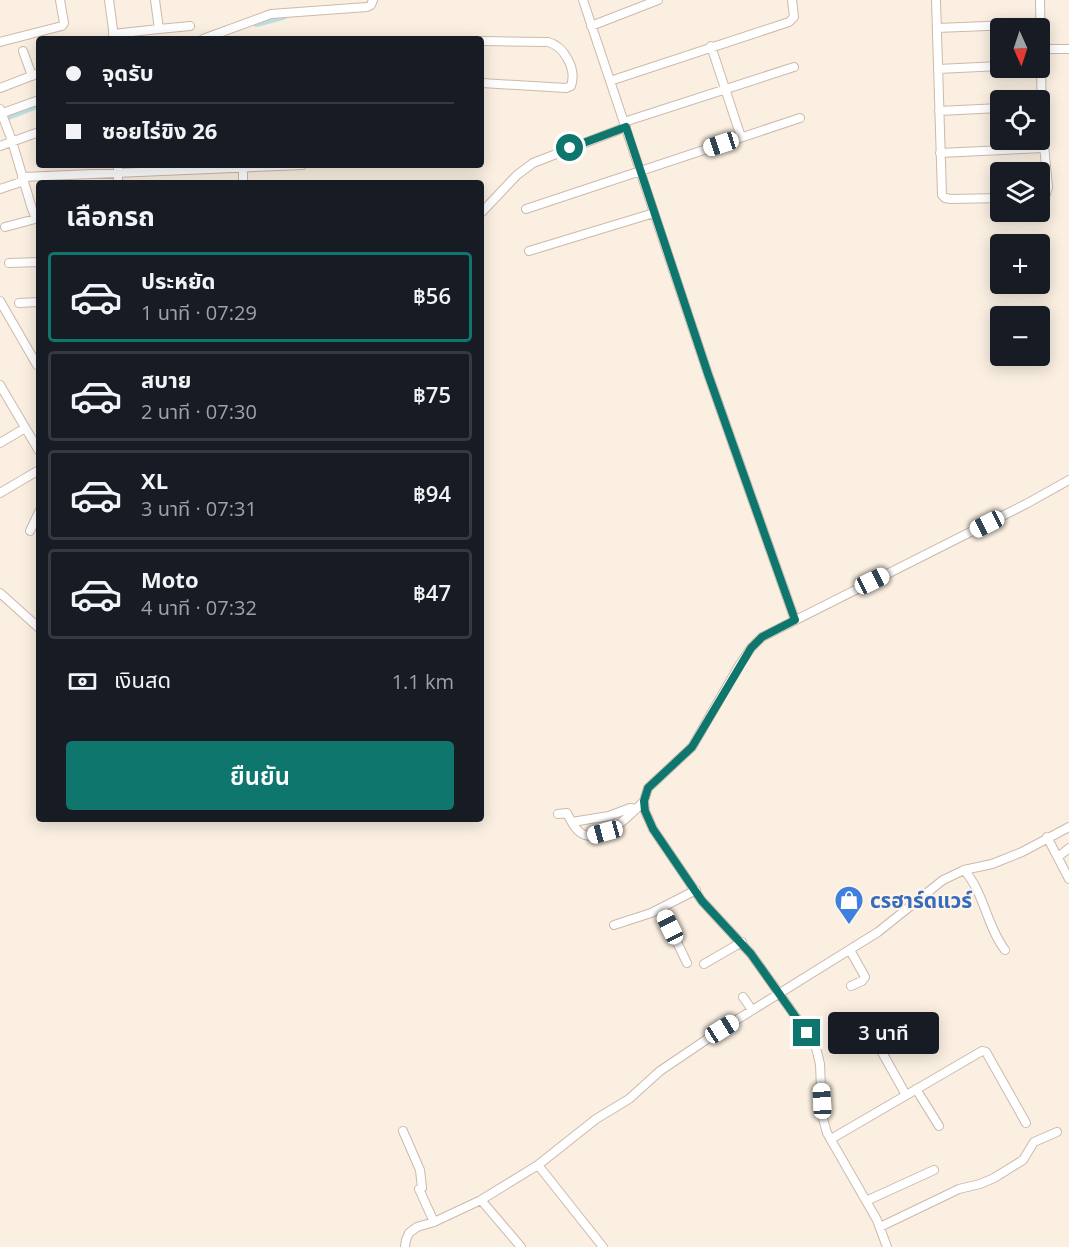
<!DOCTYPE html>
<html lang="th">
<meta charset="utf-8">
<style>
:root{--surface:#171b24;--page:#242831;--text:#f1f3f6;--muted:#9ea1a6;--line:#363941;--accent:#0f766e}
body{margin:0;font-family:"Open Sans","Noto Sans Thai",sans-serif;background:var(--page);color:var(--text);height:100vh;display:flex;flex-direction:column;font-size:22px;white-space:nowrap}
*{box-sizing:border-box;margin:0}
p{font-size:20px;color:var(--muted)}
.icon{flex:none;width:33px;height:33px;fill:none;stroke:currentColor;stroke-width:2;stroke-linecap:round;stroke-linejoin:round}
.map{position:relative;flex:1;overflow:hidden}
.details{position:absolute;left:36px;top:180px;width:448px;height:642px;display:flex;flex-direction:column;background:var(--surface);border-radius:6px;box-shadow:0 3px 15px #0003}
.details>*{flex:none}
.top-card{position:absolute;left:36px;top:36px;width:448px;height:132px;border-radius:6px;box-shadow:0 3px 15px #0003;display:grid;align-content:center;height:132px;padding:0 30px;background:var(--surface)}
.needle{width:39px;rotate:177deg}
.controls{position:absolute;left:990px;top:18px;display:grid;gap:12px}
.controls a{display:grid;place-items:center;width:60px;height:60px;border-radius:6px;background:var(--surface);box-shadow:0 3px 15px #0003;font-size:30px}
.end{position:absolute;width:27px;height:27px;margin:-14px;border:8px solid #0f766e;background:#fff;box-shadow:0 0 0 3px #fff}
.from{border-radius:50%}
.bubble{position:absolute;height:42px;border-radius:6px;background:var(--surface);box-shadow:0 3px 15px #0003;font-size:20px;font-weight:600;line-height:42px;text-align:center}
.car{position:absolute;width:18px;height:36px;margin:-18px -9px;border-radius:8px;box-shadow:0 0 4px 2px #0007;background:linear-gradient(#fff 24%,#345 0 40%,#fff 0 76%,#345 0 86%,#fff 0)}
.top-card b{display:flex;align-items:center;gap:21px;height:57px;font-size:22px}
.top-card b+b{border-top:2px solid var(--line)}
.top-card i{width:15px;height:15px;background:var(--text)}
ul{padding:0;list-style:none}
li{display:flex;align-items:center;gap:18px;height:90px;margin:0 12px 9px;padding:0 18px;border:3px solid var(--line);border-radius:6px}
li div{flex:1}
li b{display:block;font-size:22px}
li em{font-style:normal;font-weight:600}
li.active{border-color:var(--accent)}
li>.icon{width:54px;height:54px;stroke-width:1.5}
h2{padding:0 30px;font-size:27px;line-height:72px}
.pay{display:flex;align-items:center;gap:15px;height:66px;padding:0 30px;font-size:22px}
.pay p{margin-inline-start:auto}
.button{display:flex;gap:12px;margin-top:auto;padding:12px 30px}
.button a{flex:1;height:69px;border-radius:6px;background:var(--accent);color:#fff;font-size:24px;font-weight:600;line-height:69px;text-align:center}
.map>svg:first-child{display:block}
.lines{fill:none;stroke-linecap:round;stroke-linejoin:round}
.canal{stroke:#b8dee2;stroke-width:8}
.street-casing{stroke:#cdb9ac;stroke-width:10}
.street{stroke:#fff;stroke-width:8}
.route{stroke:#0f766e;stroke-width:8}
.labels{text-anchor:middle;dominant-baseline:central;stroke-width:4.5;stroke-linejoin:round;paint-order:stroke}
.shop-label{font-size:21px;font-weight:bold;fill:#366cbe;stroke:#fef4e7;text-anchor:start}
</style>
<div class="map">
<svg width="1069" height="1247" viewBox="0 0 1069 1247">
<rect width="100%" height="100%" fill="#faefe1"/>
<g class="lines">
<path class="canal" d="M 257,23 L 283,16
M 0,119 L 39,104"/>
<g class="street-casing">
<path id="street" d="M 109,0 L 114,37
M 155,0 L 159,29 L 190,26
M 583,0 L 708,374 L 795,620
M 936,0 L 942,195 L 945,198 L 951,199 L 1000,198
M 591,26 L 658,0
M 937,28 L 1040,24
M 113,34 L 159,29
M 203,39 L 271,14 L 367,7 L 371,5 L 373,0
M 482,41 L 548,42 C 564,46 577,69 571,86 L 566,88 L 482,83
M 0,42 L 62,26 L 64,23 L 60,0
M 711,46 L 741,137
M 1041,49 L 1069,49
M 23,51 L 32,76
M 938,69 L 1000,66
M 610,81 L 789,22 L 794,17 L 792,0
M 0,88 L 39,73
M 0,109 L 12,141 L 32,209 L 35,216 L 39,218
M 939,111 L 1000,108
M 0,114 L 39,100
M 624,122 L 794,67
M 0,146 L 39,132
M 940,153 L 1044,148
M 118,165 L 118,183
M 243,165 L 243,183
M 22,177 L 302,165
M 0,189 L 24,181
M 1040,198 L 1046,194 L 1048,187 L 1042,124 L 1040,0
M 526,209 L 800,118
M 482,212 L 517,175 L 533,163 L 626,127
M 5,227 L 39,218
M 529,251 L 654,213
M 9,263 L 39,262
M 0,301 L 37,365
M 19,303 L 39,302
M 0,385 L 39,451
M 0,443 L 25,428
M 0,493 L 39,470
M 30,531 L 39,512
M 0,593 L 39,628
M 558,814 L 567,813 C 571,821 576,832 585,835 C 606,842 631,814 644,801
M 572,822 L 609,816 L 630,808 L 636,809
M 1047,837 L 1069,879
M 1058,857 L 1069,848
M 964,870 C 984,892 987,927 1005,950
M 661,909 L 687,963
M 614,925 L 651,913 L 696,890
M 850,950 L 865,977 L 862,981 L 851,986
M 704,964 L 742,942
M 743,997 L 752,1010
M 874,1038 L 906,1095
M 916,1089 L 939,1126
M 403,1131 L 420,1170 L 422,1188 L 419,1189 L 434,1222
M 831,1139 L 982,1051 L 986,1052 L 990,1059 L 1026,1123
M 538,1165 L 603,1247
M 481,1200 L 521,1247
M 866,1201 L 934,1170
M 880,1227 L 959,1189 L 980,1184 L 994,1178 L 1023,1160 L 1034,1142 L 1057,1132
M 405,1247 L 406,1240 L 409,1233 L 417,1227 L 434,1222 L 481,1200 L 538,1165 L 596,1119 L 629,1099 L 660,1071 L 722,1029 L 878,932 L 943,880 L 964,870 L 992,864 L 1022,852 L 1069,827
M 887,1247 L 877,1220 L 827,1133 L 822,1115 L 820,1064 L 815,1044 L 751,954 L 702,901 L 653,829 L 645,811 L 644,801 L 648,788 L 692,747 L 740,664 L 751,648 L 762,637 L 1026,504 L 1069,480"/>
</g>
<use href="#street" class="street"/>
</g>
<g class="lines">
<path class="route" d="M 570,148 L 626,127 L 708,374 L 795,620 L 762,637 L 751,648 L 692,747 L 648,788 L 644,801 L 645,811 L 653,829 L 702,901 L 751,954 L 807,1033"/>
</g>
<defs>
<g id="shop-pin" transform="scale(1.5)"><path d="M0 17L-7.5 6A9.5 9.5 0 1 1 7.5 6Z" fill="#3f7fe0" stroke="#fef4e7"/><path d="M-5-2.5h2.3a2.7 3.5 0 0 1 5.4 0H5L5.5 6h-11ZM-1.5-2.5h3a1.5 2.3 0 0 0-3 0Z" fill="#fff"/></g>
</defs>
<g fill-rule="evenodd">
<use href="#shop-pin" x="849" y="900"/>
</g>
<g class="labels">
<g class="shop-label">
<text x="870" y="900">csฮาร์ดแวร์</text>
</g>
</g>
</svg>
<div class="controls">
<a><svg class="needle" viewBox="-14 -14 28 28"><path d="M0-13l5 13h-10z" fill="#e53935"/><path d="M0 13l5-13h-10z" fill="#9ea1a6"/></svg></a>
<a><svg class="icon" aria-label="locate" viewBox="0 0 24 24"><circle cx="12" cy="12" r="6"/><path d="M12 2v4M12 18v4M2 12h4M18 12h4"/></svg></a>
<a><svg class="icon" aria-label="layers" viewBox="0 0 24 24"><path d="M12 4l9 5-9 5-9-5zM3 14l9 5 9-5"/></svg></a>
<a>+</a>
<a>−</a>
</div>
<i class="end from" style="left:570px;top:148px"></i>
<i class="end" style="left:807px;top:1033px"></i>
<div class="bubble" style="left:828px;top:1012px;width:111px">3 นาที</div>
<i class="car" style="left:721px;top:144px;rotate:252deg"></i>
<i class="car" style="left:987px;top:524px;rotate:243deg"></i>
<i class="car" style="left:872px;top:581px;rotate:64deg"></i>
<i class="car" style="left:605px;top:832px;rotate:255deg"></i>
<i class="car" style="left:670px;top:927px;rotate:334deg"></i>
<i class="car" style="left:722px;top:1029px;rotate:58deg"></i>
<i class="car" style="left:822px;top:1101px;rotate:357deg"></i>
<div class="top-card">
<b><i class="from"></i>จุดรับ</b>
<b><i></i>ซอยไร่ขิง 26</b>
</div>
<section class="details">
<h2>เลือกรถ</h2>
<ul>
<li class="active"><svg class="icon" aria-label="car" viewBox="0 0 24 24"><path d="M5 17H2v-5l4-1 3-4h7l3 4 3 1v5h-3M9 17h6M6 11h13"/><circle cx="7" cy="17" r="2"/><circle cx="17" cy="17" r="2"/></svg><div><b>ประหยัด</b><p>1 นาที · 07:29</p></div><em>฿56</em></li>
<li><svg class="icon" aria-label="car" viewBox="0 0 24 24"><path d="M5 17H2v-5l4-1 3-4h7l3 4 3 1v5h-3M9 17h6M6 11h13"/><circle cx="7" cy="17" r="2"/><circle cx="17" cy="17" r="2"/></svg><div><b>สบาย</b><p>2 นาที · 07:30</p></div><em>฿75</em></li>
<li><svg class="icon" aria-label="car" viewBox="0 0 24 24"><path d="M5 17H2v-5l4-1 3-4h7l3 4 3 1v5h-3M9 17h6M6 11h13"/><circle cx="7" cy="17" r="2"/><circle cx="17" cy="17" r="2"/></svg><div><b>XL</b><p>3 นาที · 07:31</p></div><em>฿94</em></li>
<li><svg class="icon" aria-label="car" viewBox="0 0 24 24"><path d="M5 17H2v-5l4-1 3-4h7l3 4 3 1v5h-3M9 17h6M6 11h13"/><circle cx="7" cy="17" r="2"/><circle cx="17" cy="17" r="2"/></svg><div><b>Moto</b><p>4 นาที · 07:32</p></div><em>฿47</em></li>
</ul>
<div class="pay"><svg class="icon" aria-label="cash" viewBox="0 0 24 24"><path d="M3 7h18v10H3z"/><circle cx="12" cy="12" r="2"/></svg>เงินสด<p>1.1 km</p></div>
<div class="button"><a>ยืนยัน</a></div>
</section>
</div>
